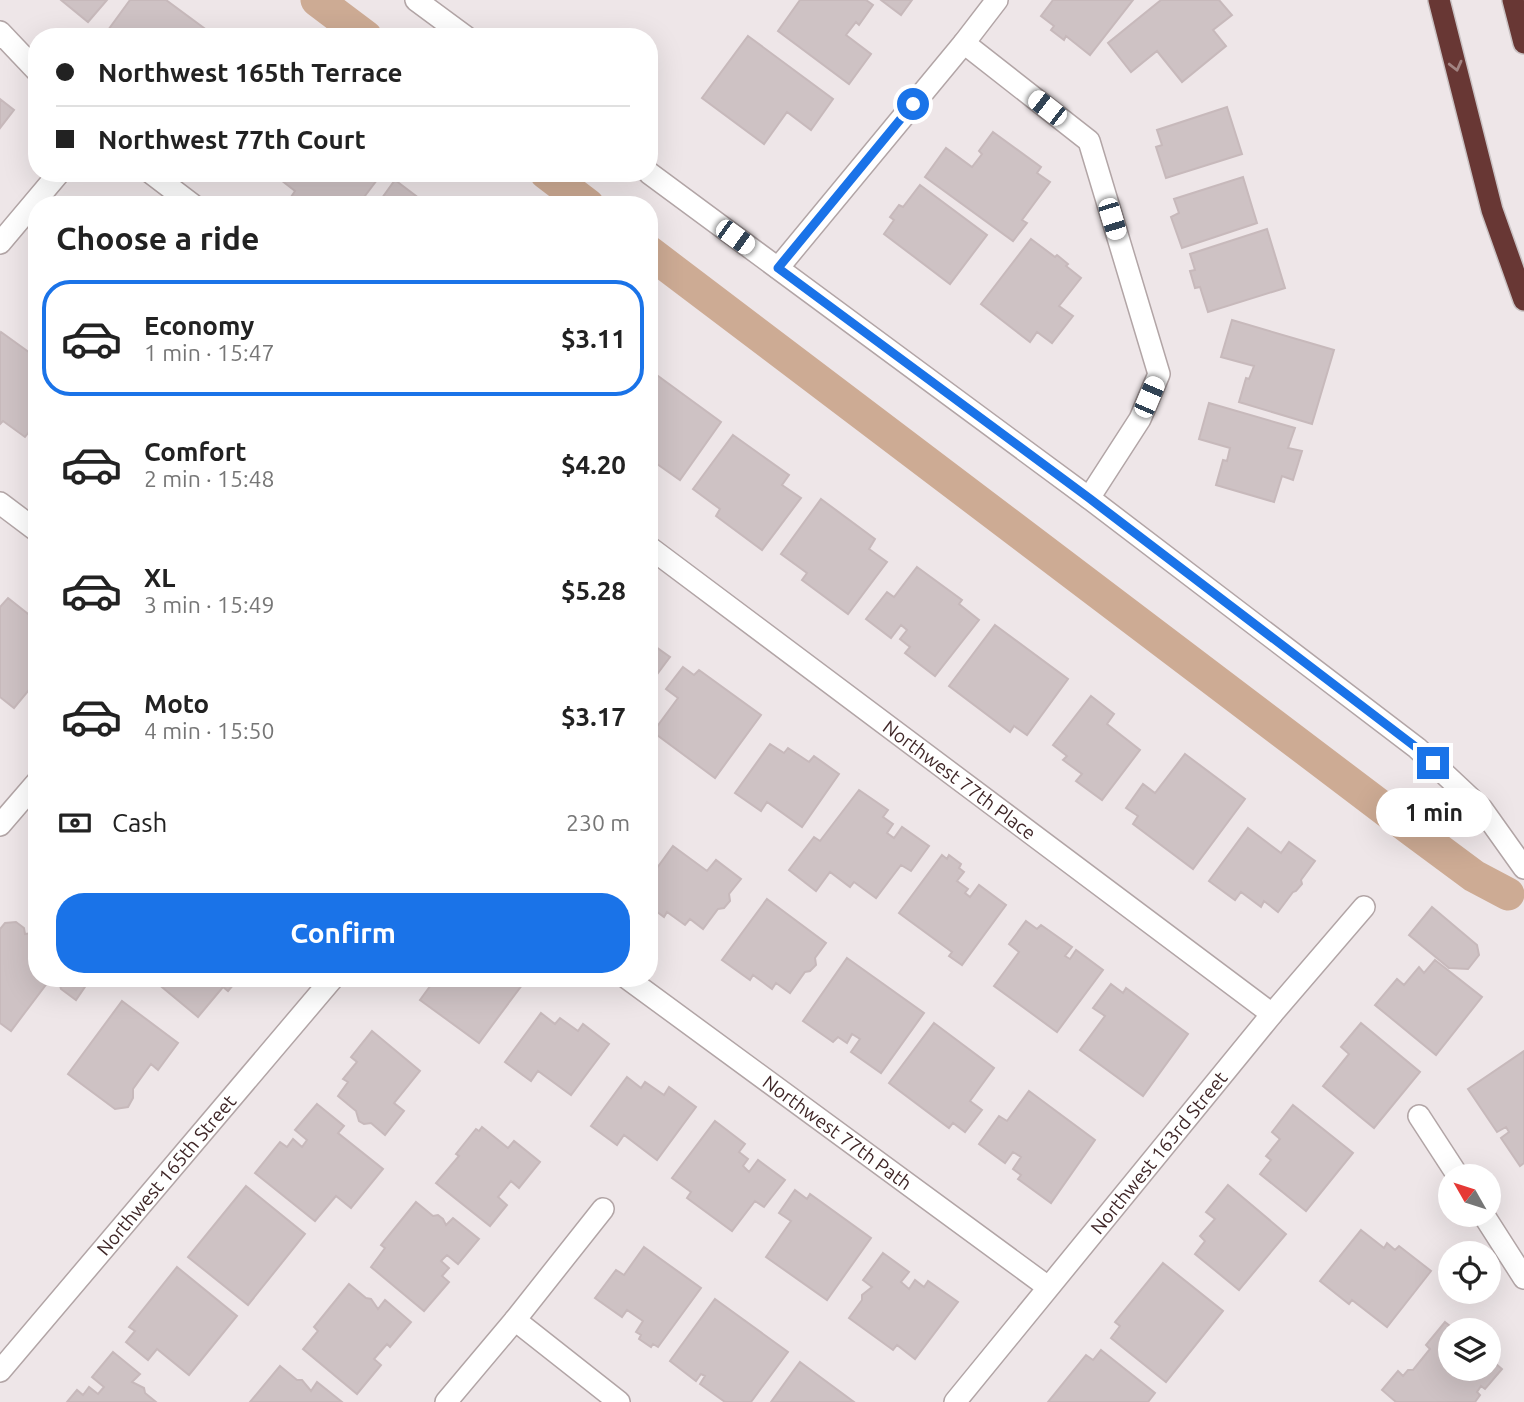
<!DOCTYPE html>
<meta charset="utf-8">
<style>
:root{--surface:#fff;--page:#f2f2f2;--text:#222;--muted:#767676;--line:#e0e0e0;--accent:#1a73e8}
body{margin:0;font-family:Ubuntu,sans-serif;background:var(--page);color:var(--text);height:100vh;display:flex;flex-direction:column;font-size:26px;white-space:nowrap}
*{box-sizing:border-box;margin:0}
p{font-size:23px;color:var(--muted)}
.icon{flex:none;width:38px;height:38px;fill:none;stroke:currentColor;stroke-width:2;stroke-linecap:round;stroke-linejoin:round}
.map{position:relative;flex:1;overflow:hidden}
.panel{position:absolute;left:28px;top:196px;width:630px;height:791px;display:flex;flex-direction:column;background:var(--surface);border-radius:28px;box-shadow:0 7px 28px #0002}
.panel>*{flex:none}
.guide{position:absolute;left:28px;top:28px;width:630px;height:154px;border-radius:28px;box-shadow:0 7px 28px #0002;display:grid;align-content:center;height:154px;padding:0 28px;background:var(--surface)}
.needle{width:46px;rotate:309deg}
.controls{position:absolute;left:1438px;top:1164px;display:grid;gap:14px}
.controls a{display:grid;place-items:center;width:63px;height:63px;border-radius:50%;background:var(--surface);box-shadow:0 7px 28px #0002;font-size:35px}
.end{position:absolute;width:32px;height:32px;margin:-16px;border:9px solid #1a73e8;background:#fff;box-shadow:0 0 0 4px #fff}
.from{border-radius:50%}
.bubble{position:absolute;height:49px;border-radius:24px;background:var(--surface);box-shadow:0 7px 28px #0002;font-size:23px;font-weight:700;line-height:49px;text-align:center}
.car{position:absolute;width:21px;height:42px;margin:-21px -10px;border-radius:9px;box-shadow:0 0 5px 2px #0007;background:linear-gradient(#fff 24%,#345 0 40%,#fff 0 76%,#345 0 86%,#fff 0)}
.guide b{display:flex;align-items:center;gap:24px;height:66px;font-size:26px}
.guide b+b{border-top:2px solid var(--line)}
.guide i{width:18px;height:18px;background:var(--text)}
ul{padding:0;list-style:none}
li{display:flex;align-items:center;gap:21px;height:116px;margin:0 14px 10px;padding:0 14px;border:4px solid transparent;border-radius:28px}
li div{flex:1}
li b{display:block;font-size:26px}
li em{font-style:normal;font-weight:700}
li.current{border-color:var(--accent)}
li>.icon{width:63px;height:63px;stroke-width:1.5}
h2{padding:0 28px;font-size:32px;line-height:84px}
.pay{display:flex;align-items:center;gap:18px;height:77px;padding:0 28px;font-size:26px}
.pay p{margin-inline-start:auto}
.primary-button{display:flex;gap:14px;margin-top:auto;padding:14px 28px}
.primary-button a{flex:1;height:80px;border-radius:28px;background:var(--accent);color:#fff;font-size:28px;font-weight:700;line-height:80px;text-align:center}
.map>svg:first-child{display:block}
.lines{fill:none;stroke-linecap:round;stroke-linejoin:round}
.canal{stroke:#cdab94;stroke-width:33}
.building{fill:#cec2c4;stroke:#c7b9bb;stroke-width:2}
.minor-casing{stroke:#b2a5a6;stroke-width:24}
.highway-casing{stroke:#c9c2c3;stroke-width:24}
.minor{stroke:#fff;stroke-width:21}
.highway{stroke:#683734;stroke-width:21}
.oneway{stroke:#a28482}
.route{stroke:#1a73e8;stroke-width:9}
.labels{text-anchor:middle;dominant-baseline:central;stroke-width:7;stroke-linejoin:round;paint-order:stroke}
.street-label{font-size:19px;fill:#3f2627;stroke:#faf7f8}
</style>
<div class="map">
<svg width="1524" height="1402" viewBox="0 0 1524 1402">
<rect width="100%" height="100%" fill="#eee6e8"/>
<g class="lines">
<path class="canal" d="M 317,0 L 366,37
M 546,173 L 588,205
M 649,252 L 1412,830 L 1474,876 L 1508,894"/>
</g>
<path class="building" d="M 61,0 L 107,0 L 88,22 Z
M 130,0 L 166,0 L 208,31 L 204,37 L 103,37 Z
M 800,0 L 866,0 L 873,5 L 859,25 L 856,22 L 846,35 L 871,54 L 849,84 L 778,31 Z
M 881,0 L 912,0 L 901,15 Z
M 1053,0 L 1133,0 L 1090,55 L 1066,36 L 1064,40 L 1051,30 L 1054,26 L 1041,16 Z
M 1161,0 L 1219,0 L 1232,15 L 1213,30 L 1226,46 L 1182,82 L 1157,51 L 1131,72 L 1108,43 Z
M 748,36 L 833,99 L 811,130 L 787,112 L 764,144 L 702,98 Z
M 0,99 L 14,110 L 0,128 Z
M 1227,107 L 1242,154 L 1166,178 L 1156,147 L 1162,145 L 1157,130 Z
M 993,132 L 1041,167 L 1037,173 L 1050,182 L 1022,220 L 1027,223 L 1013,241 L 925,177 L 946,148 L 972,167 L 982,154 L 979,151 Z
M 272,173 L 368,173 L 377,180 L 358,205 L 301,205 L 291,197 L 295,191 Z
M 1243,177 L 1257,223 L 1182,248 L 1171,217 L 1179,213 L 1174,199 Z
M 395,180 L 428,205 L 377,205 Z
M 920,185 L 987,235 L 950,284 L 884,234 L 894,220 L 890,217 L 899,205 L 903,207 Z
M 1267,229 L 1285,288 L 1208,312 L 1200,287 L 1195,288 L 1190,271 L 1195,270 L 1190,254 Z
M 1031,239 L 1055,257 L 1057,255 L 1068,264 L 1066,266 L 1081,278 L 1059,306 L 1073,316 L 1052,343 L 1037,332 L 1030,342 L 981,304 Z
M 1232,320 L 1334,350 L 1312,424 L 1239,402 L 1246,378 L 1249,379 L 1254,366 L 1221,357 Z
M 1,332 L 37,358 L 37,422 L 25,437 L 3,421 L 0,424 L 0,334 Z
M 654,373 L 721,422 L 680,480 L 657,464 L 655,468 L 649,464 L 649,379 Z
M 1209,403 L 1295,428 L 1288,448 L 1302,451 L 1293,480 L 1282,476 L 1274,502 L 1216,485 L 1223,460 L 1227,461 L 1230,448 L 1199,439 Z
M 733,435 L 789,475 L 782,485 L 801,498 L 762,550 L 716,516 L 720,509 L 693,489 Z
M 821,499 L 875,539 L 869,549 L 887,562 L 848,614 L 802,580 L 807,573 L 781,554 Z
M 917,567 L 962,600 L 959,604 L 979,620 L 935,676 L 905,653 L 910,647 L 900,639 L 907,630 L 901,625 L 891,638 L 866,619 L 887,592 L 894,597 Z
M 8,598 L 37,621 L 37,686 L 36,687 L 33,685 L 14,708 L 0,697 L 0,607 Z
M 995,625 L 1068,679 L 1027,735 L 1014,726 L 1010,732 L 949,686 Z
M 649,642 L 670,657 L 649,685 Z
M 683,667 L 694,675 L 699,670 L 761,715 L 715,778 L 653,732 L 678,698 L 666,689 Z
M 1091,696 L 1114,714 L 1107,724 L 1140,750 L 1102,800 L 1076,781 L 1082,774 L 1063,760 L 1067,756 L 1053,745 Z
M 770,744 L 784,753 L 788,748 L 809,762 L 814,756 L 839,774 L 802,827 L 767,802 L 761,811 L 735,793 Z
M 1185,754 L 1245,799 L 1193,869 L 1133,824 L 1138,816 L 1126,808 L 1143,784 L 1155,793 Z
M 859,790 L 888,810 L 883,817 L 893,824 L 887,833 L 894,838 L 902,827 L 929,846 L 911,871 L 901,865 L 876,898 L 854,882 L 850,887 L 830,872 L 816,891 L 789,870 L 814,837 L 820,841 Z
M 1248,828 L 1281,853 L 1289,842 L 1315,861 L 1301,880 L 1302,884 L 1296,891 L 1293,892 L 1278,912 L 1264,901 L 1261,907 L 1241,892 L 1235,900 L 1209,881 Z
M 673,846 L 707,871 L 716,860 L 741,879 L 729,894 L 730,901 L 724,908 L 718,909 L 703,929 L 690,919 L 685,925 L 667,912 L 664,917 L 649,906 L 649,879 Z
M 942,855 L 947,859 L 949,855 L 961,864 L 959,868 L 964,872 L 957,881 L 968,889 L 965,893 L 970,897 L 979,885 L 1006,905 L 962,965 L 949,956 L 952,952 L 899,913 Z
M 767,899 L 826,943 L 815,958 L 816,965 L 810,971 L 805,972 L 790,993 L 776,983 L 772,989 L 753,975 L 750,980 L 722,960 Z
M 1432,907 L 1477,945 L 1479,955 L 1468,969 L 1449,968 L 1409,935 Z
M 1026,921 L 1037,929 L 1041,925 L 1072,947 L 1065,956 L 1070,959 L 1076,950 L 1103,970 L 1057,1032 L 994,986 L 1019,952 L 1009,944 Z
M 16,922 L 24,928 L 25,934 L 32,933 L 37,937 L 37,978 L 51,978 L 11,1031 L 0,1023 L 0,929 L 5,923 Z
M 847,958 L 924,1013 L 881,1073 L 851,1052 L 860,1039 L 852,1034 L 847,1043 L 838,1037 L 833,1042 L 803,1021 Z
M 1435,960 L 1482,997 L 1436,1055 L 1375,1005 L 1397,979 L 1404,985 L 1419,967 L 1424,973 Z
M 58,978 L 91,978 L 76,1000 L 61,989 Z
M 151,978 L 239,978 L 228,991 L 223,987 L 198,1017 Z
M 436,978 L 522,978 L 525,981 L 479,1043 L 420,1000 Z
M 1111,984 L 1123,993 L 1126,988 L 1188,1034 L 1143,1096 L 1080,1050 L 1105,1016 L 1093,1008 Z
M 122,1001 L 178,1043 L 158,1070 L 151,1064 L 133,1089 L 133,1098 L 128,1107 L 115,1109 L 68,1074 Z
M 541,1013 L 555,1024 L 560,1018 L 578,1031 L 583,1024 L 609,1044 L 571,1095 L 538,1071 L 531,1081 L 505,1062 Z
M 934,1023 L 994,1068 L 970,1101 L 982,1110 L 965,1132 L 953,1123 L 949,1128 L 889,1083 Z
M 1361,1023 L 1420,1072 L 1374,1128 L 1323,1086 L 1349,1054 L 1341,1047 Z
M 372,1031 L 420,1071 L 394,1103 L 404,1111 L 385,1135 L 371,1123 L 364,1124 L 359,1121 L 356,1111 L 338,1096 L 348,1082 L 343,1079 L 357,1062 L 351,1057 Z
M 1524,1051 L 1524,1163 L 1520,1166 L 1501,1138 L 1509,1132 L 1506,1127 L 1497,1132 L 1468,1089 Z
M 627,1077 L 641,1088 L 645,1082 L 664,1095 L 669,1087 L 696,1107 L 657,1160 L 624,1135 L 617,1145 L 591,1126 Z
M 1029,1091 L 1095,1140 L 1051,1203 L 1018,1179 L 1021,1175 L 1013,1169 L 1021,1157 L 1013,1152 L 1005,1163 L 979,1144 L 999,1116 L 1007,1121 Z
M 317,1104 L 344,1126 L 338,1133 L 383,1169 L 351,1208 L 336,1196 L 315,1221 L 255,1173 L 280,1142 L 287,1147 L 293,1139 L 302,1147 L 307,1140 L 295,1130 Z
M 1293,1105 L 1353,1153 L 1306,1211 L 1260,1174 L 1271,1160 L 1266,1156 L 1280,1139 L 1272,1132 Z
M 715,1121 L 745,1144 L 739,1152 L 748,1159 L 743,1166 L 749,1172 L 758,1160 L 785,1180 L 764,1207 L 755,1201 L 732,1231 L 687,1198 L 691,1192 L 672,1178 Z
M 482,1127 L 508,1148 L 514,1141 L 540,1162 L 519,1188 L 511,1181 L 498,1197 L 507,1205 L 490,1226 L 436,1183 L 459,1156 L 456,1154 L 476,1129 L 479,1131 Z
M 1228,1185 L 1286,1234 L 1239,1290 L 1195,1254 L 1205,1241 L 1200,1236 L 1215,1219 L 1206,1212 Z
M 246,1186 L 305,1234 L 248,1305 L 188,1257 Z
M 795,1190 L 807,1199 L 810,1194 L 871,1238 L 827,1300 L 766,1257 L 791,1221 L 779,1213 Z
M 416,1202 L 433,1216 L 438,1215 L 443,1219 L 446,1225 L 453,1218 L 479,1239 L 458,1264 L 447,1255 L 441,1261 L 449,1268 L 442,1276 L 449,1282 L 424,1311 L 371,1267 L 385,1248 L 381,1245 Z
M 1361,1230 L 1384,1248 L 1387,1243 L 1395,1250 L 1399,1246 L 1431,1271 L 1387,1327 L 1352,1300 L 1349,1304 L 1320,1281 Z
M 644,1247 L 701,1288 L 658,1347 L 653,1344 L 651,1347 L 639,1339 L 641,1335 L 636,1332 L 643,1321 L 627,1310 L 622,1317 L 595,1298 L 616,1270 L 624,1275 Z
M 883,1253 L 909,1272 L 901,1282 L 909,1289 L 915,1280 L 924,1287 L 928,1281 L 958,1302 L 915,1359 L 897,1345 L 893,1350 L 849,1318 L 862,1300 L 862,1295 L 872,1287 L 863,1280 Z
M 1163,1263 L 1223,1311 L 1166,1382 L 1111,1338 L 1120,1326 L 1115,1322 Z
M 177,1267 L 237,1316 L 189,1375 L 157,1349 L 148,1360 L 126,1342 L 135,1331 L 129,1327 Z
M 349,1284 L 366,1298 L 371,1299 L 378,1309 L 385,1300 L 411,1322 L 390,1347 L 387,1344 L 374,1359 L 381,1365 L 357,1394 L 303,1349 L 318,1331 L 314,1327 Z
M 715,1299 L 788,1352 L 751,1402 L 725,1402 L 700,1384 L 705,1376 L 701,1374 L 696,1381 L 670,1361 Z
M 1445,1322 L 1455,1330 L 1451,1330 L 1451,1368 L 1489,1368 L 1489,1358 L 1502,1369 L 1485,1389 L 1481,1386 L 1477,1392 L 1480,1395 L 1475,1402 L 1396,1402 L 1382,1390 L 1398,1371 L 1403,1376 L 1408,1370 L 1413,1370 L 1430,1349 L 1426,1345 Z
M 1101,1350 L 1155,1393 L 1148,1402 L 1048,1402 L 1086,1355 L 1093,1360 Z
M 113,1352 L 140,1374 L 132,1382 L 144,1388 L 145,1393 L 156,1402 L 67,1402 L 77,1390 L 83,1395 L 89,1387 L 98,1394 L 104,1387 L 92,1377 Z
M 800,1362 L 854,1402 L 771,1402 Z
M 280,1366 L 297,1380 L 302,1380 L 311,1391 L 317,1382 L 342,1402 L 250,1402 Z"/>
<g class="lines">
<g class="minor-casing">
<g id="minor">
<path d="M 416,0 L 466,37"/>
<path d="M 0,32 L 37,71"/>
<path d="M 964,43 L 1089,141 L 1159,374 L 1140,419 L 1089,498"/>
<path d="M 151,173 L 193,205"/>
<path d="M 649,173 L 1089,498 L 1417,748 L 1482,809 L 1524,868"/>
<path d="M 0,243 L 59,173"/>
<path d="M 778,268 L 964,43 L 997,0"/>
<path d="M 0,503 L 37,531"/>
<path id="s1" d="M 649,547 L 1272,1014"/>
<path d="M 0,825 L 37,782"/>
<path id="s2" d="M 627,978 L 1048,1287"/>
<path d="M 1419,1116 L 1458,1176"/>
<path d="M 1483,1214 L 1524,1278"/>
<path d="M 515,1320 L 619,1402"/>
<path id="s3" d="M 0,1371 L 333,978"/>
<path d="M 446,1402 L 515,1320 L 603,1209"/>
<path id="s4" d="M 955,1402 L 1272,1014 L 1364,907"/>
</g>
</g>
<g class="highway-casing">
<path id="highway" d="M 1439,0 L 1492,210 L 1524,300
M 1513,0 L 1524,43"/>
</g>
<use href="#minor" class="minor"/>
<use href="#highway" class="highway"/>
</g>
<defs><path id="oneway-chevron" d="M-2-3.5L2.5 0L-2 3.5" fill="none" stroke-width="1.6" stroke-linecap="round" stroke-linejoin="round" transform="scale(1.75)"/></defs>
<use class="oneway" href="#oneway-chevron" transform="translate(1456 66) rotate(76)"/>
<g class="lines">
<path class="route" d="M 913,104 L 778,268 L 1089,498 L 1417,748 L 1433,763"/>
</g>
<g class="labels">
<g class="street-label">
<text stroke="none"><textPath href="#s1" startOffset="388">Northwest 77th Place</textPath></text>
<text stroke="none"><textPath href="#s2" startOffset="261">Northwest 77th Path</textPath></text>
<text stroke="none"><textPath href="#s4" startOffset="322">Northwest 163rd Street</textPath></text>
<text stroke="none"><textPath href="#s3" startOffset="257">Northwest 165th Street</textPath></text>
</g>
</g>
</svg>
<div class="controls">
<a><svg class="needle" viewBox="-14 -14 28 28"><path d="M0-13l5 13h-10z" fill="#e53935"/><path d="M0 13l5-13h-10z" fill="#767676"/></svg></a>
<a><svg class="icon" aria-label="locate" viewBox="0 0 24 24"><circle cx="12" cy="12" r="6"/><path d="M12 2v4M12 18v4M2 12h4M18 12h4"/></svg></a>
<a><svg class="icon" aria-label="layers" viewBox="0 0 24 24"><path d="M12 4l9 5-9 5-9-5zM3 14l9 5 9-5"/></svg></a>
</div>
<i class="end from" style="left:913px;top:104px"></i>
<i class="end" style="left:1433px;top:763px"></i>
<div class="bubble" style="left:1376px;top:788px;width:116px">1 min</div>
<i class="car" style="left:1047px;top:108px;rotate:308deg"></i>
<i class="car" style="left:1112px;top:219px;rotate:163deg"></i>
<i class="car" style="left:735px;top:237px;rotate:126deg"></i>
<i class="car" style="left:1149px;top:397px;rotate:23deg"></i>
<div class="guide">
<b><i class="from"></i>Northwest 165th Terrace</b>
<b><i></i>Northwest 77th Court</b>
</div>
<section class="panel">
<h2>Choose a ride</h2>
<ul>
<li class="current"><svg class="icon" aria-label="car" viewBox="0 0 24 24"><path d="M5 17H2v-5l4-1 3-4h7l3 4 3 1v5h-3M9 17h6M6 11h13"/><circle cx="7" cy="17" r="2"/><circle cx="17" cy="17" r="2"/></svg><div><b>Economy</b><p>1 min · 15:47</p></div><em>$3.11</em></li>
<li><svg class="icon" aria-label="car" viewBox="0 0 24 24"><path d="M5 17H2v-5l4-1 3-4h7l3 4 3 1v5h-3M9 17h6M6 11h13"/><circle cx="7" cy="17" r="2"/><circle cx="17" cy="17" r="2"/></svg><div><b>Comfort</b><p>2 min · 15:48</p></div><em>$4.20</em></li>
<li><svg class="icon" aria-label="car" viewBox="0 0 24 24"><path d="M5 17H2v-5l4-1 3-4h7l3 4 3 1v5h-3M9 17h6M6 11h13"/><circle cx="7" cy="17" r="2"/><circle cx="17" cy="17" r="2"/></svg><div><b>XL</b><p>3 min · 15:49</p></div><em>$5.28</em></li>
<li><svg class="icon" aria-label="car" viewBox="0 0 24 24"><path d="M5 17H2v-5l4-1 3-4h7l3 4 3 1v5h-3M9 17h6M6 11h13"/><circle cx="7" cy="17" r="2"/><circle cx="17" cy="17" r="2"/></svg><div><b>Moto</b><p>4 min · 15:50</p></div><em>$3.17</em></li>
</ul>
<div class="pay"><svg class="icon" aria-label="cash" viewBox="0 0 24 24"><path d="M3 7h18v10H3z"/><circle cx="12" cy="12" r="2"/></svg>Cash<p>230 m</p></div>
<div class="primary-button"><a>Confirm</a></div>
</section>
</div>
